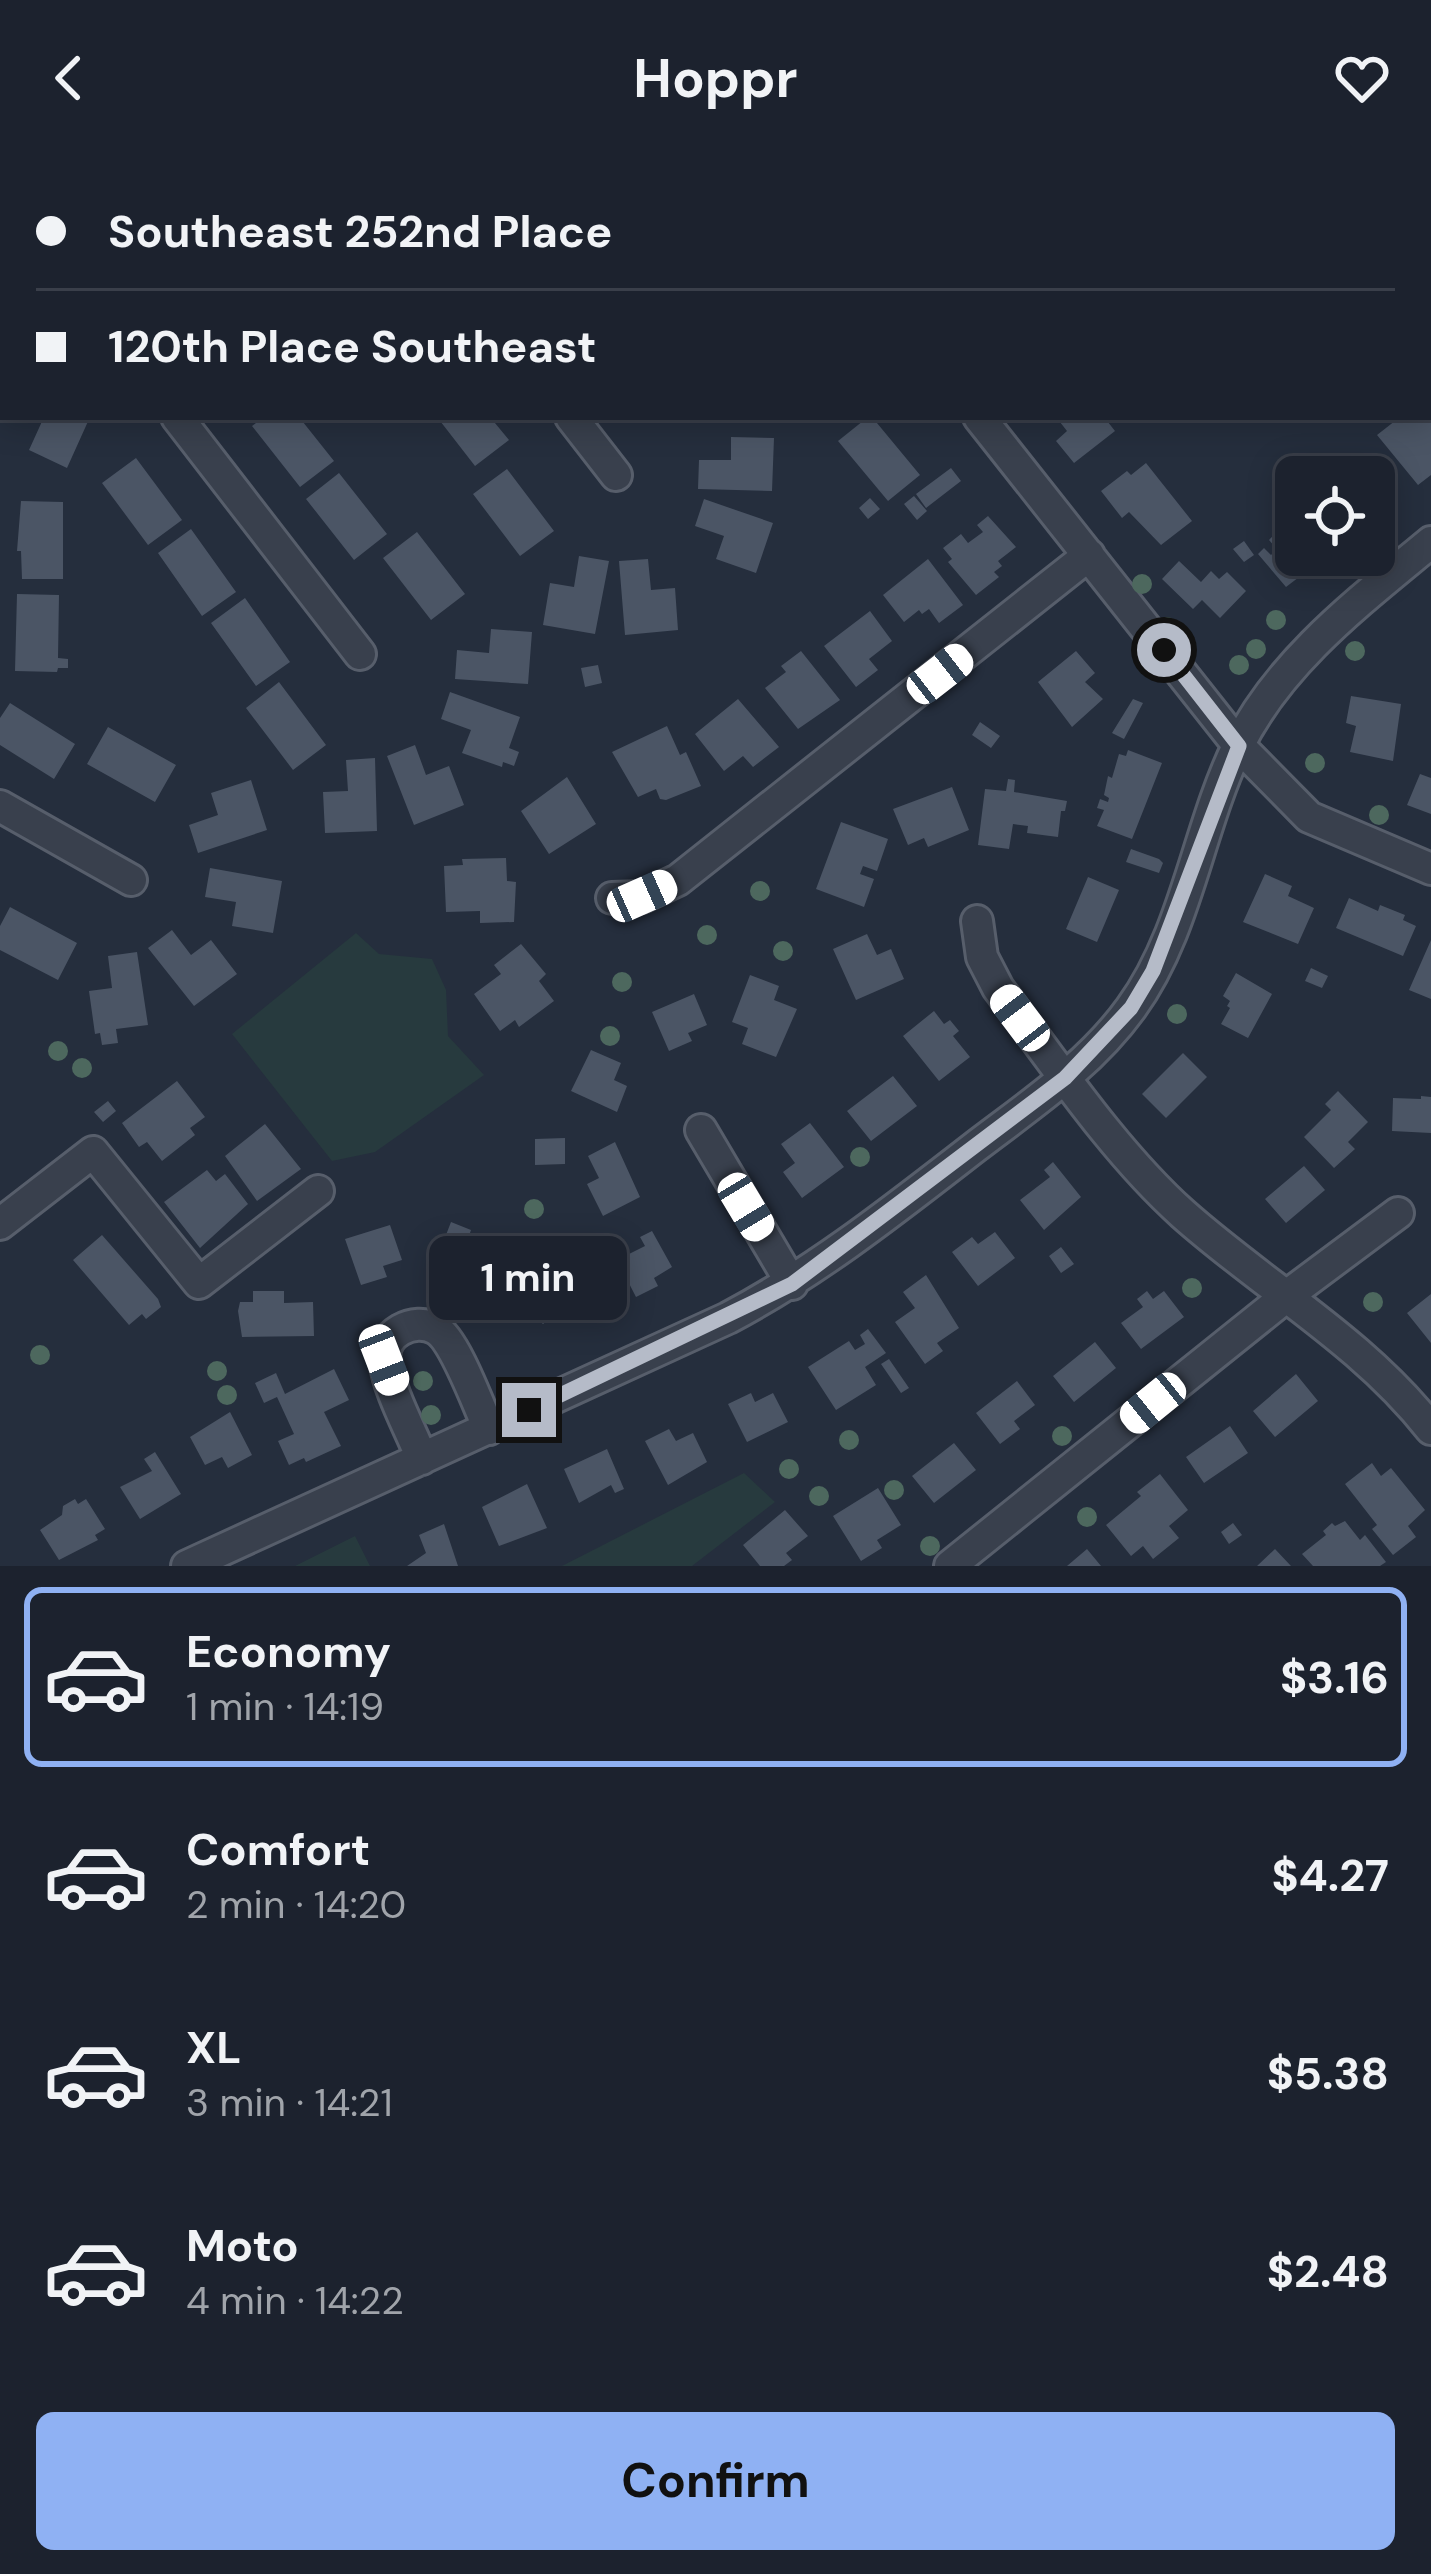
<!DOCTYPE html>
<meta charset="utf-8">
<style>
:root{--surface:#1c222e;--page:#292f3a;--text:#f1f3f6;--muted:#a0a4aa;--line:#3a3f4a;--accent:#8fb1f3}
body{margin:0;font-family:"DM Sans",sans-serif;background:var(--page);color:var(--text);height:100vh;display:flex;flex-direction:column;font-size:45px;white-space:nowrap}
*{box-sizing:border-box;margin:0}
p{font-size:39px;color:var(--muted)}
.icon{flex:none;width:66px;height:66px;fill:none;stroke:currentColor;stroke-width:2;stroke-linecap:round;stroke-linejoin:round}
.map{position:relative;height:1410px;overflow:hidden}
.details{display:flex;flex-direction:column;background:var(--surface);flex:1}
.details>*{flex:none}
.top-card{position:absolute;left:0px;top:0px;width:1431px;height:264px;box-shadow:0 6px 30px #0003,0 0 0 3px var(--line);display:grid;align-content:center;height:264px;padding:0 36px;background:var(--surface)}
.tools{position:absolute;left:1275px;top:300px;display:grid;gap:24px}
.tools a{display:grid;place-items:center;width:120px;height:120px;border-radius:18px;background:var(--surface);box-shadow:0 6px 30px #0003,0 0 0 3px var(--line);font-size:60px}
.end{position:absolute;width:54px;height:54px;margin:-27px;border:15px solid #b5bbc8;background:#111;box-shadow:0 0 0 6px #111}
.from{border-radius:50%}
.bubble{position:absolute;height:84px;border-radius:18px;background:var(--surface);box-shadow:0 6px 30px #0003,0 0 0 3px var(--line);font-size:39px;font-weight:700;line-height:84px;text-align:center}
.car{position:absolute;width:36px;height:72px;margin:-36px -18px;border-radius:15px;box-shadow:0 0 9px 3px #0007;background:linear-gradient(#fff 24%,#345 0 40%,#fff 0 76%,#345 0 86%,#fff 0)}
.top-card b{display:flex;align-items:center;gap:42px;height:114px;font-size:45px}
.top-card b+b{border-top:3px solid var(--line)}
.top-card i{width:30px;height:30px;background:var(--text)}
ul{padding:21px 0 0;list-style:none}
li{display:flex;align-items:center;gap:36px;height:180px;margin:0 24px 18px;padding:0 12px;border:6px solid transparent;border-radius:18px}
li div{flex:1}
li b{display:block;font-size:45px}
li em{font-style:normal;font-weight:700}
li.active{border-color:var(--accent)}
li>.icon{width:108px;height:108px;stroke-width:1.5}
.cta{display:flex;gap:24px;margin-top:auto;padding:24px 36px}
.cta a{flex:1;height:138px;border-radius:18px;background:var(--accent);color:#111;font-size:48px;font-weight:700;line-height:138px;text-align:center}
header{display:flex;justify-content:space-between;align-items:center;height:156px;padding:0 36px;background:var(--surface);font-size:54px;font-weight:700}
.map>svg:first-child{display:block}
.green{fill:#273a3e}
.building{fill:#4b5565}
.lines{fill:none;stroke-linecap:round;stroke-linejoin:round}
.street-casing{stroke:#575e6b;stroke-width:36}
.street{stroke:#39404d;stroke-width:30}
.tree{fill:#4d685e}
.route{stroke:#b5bbc8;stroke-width:15}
</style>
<header><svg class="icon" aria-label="back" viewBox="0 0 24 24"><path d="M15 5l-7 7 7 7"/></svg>Hoppr<svg class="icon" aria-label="heart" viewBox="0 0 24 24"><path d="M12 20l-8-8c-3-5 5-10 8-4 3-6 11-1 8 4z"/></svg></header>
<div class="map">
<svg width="1431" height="1410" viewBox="0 0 1431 1410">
<rect width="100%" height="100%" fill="#252e3d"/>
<path class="green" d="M 356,777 L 379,798 L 432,803 L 446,834 L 448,880 L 484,919 L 375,996 L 332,1005 L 232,878 Z
M 744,1317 L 775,1346 L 692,1410 L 562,1410 Z
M 355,1380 L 370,1410 L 295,1410 Z"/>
<path class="building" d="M 44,261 L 90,261 L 67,312 L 29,294 Z
M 264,261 L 299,261 L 334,305 L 300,331 L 252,270 Z
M 437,261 L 490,261 L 509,284 L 475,310 Z
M 868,261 L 872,261 L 920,319 L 888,345 L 838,285 Z
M 1056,261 L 1104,261 L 1115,275 L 1074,307 L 1056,285 L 1067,275 Z
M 1400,261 L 1431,261 L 1431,319 L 1418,329 L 1377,279 Z
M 731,281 L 774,282 L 772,335 L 698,333 L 699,304 L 731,304 Z
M 136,302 L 182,364 L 148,389 L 102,327 Z
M 1384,304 L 1394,316 L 1381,326 L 1371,315 Z
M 1355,305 L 1370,321 L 1338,321 Z
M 1146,307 L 1192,365 L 1161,389 L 1129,356 L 1122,362 L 1101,335 L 1127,315 L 1131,319 Z
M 951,312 L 961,325 L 926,352 L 916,338 Z
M 507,313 L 554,375 L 520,400 L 473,338 Z
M 339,317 L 387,378 L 354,404 L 306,343 Z
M 914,340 L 927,355 L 917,364 L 904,348 Z
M 870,342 L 880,353 L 868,363 L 859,352 Z
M 704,343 L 773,367 L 756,417 L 716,403 L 724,380 L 695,370 Z
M 21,345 L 63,346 L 63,423 L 22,423 L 21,395 L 17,395 Z
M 988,360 L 1016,391 L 998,405 L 1002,410 L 994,416 L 999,421 L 976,439 L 948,406 L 952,403 L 943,392 L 961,378 L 968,387 L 983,376 L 977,369 Z
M 1283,369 L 1290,376 L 1296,371 L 1296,399 L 1328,399 L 1286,431 L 1258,398 L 1264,392 L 1271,399 L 1277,393 L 1269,384 Z
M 191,373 L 236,436 L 202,460 L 158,397 Z
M 417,376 L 465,438 L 431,464 L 383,402 Z
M 1244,385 L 1254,399 L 1244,406 L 1233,393 Z
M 579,400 L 609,405 L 595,478 L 543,469 L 550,427 L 574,431 Z
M 648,403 L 651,434 L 675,432 L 678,474 L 625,479 L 619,405 Z
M 928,403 L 963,449 L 939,467 L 929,453 L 922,458 L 919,454 L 904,466 L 883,439 Z
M 1179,405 L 1201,426 L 1211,415 L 1219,423 L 1227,416 L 1246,435 L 1220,462 L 1202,444 L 1193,453 L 1162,423 Z
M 17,438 L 59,439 L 58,502 L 68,503 L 68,512 L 58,512 L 57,516 L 15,515 Z
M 245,442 L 290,506 L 256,530 L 211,467 Z
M 870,455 L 892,485 L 869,503 L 878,514 L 856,531 L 824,490 Z
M 491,473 L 532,476 L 528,528 L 455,523 L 457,494 L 489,497 Z
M 801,495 L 840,544 L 798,573 L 765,532 L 786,516 L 781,510 Z
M 1076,495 L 1095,517 L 1085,526 L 1103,543 L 1072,571 L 1038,526 Z
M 598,509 L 602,527 L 585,531 L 581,512 Z
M 279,526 L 326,589 L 293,614 L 246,552 Z
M 450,536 L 520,561 L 509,592 L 519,596 L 514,610 L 503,606 L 502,611 L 462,597 L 471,574 L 441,563 Z
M 1351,540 L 1401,548 L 1393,605 L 1350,596 L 1356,570 L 1346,567 Z
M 738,543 L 779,591 L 753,611 L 743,600 L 724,615 L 695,578 Z
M 1133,543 L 1143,547 L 1124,583 L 1112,577 Z
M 10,547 L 75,588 L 54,623 L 0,589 L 0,562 Z
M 980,566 L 1000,580 L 991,592 L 972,579 Z
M 667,570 L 680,599 L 686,596 L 701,630 L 666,644 L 660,643 L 656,633 L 638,641 L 612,596 Z
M 108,571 L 176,609 L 155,646 L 87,608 Z
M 415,589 L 426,619 L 449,610 L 464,649 L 414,669 L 387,600 Z
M 1128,594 L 1162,607 L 1132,683 L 1097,670 L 1104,654 L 1097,652 L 1100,643 L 1108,646 L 1109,642 L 1104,639 L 1108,620 L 1112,622 L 1119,598 L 1126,600 Z
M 375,602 L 377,675 L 325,677 L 323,636 L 348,635 L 346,604 Z
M 1420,618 L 1431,622 L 1431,658 L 1407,649 Z
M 567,621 L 596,668 L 549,698 L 521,655 Z
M 1008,623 L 1015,624 L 1014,636 L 1067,645 L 1065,655 L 1061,655 L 1058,681 L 1027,677 L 1028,670 L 1013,668 L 1009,693 L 978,689 L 985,633 L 1006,635 Z
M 251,624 L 267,674 L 198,697 L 189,669 L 218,659 L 211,637 Z
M 952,631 L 969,674 L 928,691 L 924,682 L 908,689 L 893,653 Z
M 841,666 L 888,683 L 877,715 L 863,710 L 860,718 L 874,723 L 864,751 L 816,733 Z
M 1131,693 L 1159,703 L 1163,707 L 1159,717 L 1126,706 Z
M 506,702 L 507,725 L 516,726 L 514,766 L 480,767 L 480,755 L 446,756 L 444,710 L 463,709 L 462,703 Z
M 210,712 L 282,725 L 273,777 L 232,770 L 236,746 L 205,741 Z
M 1265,718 L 1292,730 L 1288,740 L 1314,752 L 1298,788 L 1243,766 Z
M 1088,721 L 1119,734 L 1097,786 L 1066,773 Z
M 1349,742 L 1378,755 L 1380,749 L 1405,759 L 1403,764 L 1416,770 L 1403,800 L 1336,772 Z
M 10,751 L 77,787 L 58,824 L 0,794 L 0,770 Z
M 172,774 L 191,799 L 211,784 L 237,818 L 194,850 L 148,792 Z
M 867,778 L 877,799 L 891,793 L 904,823 L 856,844 L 833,793 Z
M 1431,784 L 1431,843 L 1409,834 Z
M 521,788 L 546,818 L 539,825 L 554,845 L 519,871 L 515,864 L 500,875 L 474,838 L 501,818 L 494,809 Z
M 137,796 L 148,869 L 116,873 L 118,887 L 102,889 L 100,877 L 95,878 L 89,835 L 112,832 L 108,800 Z
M 1311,812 L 1328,820 L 1322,832 L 1305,825 Z
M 1236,817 L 1272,838 L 1248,882 L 1221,868 L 1230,852 L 1227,850 L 1230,845 L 1223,840 Z
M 750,819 L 779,830 L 774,844 L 797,853 L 776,901 L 742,888 L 748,872 L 732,866 Z
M 694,838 L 707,869 L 688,877 L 692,885 L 669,895 L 652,856 Z
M 934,855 L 944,868 L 950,864 L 959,875 L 953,880 L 970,901 L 939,925 L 903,880 Z
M 591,894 L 621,907 L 614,924 L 627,930 L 617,956 L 571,935 Z
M 1183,897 L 1207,921 L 1166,962 L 1142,938 Z
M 893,920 L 917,950 L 871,985 L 847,955 Z
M 177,925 L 205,961 L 190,972 L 195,979 L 162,1005 L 147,986 L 139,991 L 122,967 Z
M 1338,935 L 1368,966 L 1348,986 L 1355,993 L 1334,1012 L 1304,981 L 1331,954 L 1325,948 Z
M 1421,940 L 1431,941 L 1431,977 L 1392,975 L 1393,942 L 1421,943 Z
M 108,945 L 116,955 L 103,966 L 94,956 Z
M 810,967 L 844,1011 L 802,1042 L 783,1016 L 795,1007 L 781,988 Z
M 265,968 L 301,1013 L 257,1045 L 225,1000 Z
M 565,982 L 565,1008 L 535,1009 L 535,983 Z
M 615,986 L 640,1041 L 603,1060 L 587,1028 L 599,1022 L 588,1000 Z
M 1053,1006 L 1081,1041 L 1044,1074 L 1020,1044 L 1050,1021 L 1044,1014 Z
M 1304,1010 L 1325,1034 L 1286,1067 L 1265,1043 Z
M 207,1014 L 216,1025 L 225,1018 L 248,1048 L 200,1092 L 164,1046 Z
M 451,1066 L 471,1074 L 468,1083 L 493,1092 L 480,1128 L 434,1110 Z
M 390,1069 L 402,1104 L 383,1110 L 387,1121 L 361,1129 L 345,1083 Z
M 652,1075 L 672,1111 L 654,1122 L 658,1130 L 636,1141 L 617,1104 L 645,1090 L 640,1081 Z
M 995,1076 L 1015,1102 L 978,1130 L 952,1096 L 972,1081 L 978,1088 Z
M 102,1079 L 158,1143 L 161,1151 L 146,1163 L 142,1158 L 129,1169 L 73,1104 Z
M 1061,1091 L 1074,1108 L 1061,1117 L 1049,1100 Z
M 542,1107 L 570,1147 L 543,1168 L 524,1151 L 509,1163 L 492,1142 Z
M 926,1119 L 959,1172 L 937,1187 L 943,1195 L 925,1208 L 895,1166 L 915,1152 L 903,1136 Z
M 253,1135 L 284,1135 L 284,1147 L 313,1146 L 314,1180 L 242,1181 L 238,1155 L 240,1146 L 253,1146 Z
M 1147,1135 L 1153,1143 L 1164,1135 L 1184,1161 L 1141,1193 L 1121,1167 L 1143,1151 L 1137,1143 Z
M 1431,1138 L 1431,1187 L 1407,1157 Z
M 868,1173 L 886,1197 L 865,1211 L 876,1229 L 836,1254 L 808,1211 L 849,1185 L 855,1194 L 865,1188 L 860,1179 Z
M 1095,1186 L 1116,1212 L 1074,1246 L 1053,1220 Z
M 889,1203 L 909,1232 L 901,1237 L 881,1208 Z
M 334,1213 L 349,1244 L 324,1256 L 341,1290 L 306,1306 L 304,1302 L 289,1309 L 278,1285 L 294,1278 L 277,1241 L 264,1247 L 255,1227 L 276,1217 L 285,1238 Z
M 1296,1218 L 1318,1245 L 1275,1281 L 1253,1255 Z
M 1017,1225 L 1035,1249 L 1014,1265 L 1020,1273 L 1000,1288 L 976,1257 Z
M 751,1237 L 755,1246 L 773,1237 L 788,1266 L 747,1286 L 728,1248 Z
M 230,1256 L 252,1299 L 228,1312 L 222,1301 L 205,1309 L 190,1281 Z
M 1230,1270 L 1248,1297 L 1204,1327 L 1186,1301 Z
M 669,1273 L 676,1285 L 693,1277 L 707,1306 L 668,1329 L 645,1285 Z
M 954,1287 L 976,1314 L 934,1347 L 912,1320 Z
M 607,1293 L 624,1333 L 615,1337 L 611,1329 L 579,1347 L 564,1313 Z
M 155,1296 L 181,1338 L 140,1363 L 120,1331 L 152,1315 L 144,1303 Z
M 1372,1307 L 1381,1320 L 1391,1312 L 1425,1354 L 1408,1370 L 1416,1381 L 1393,1399 L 1372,1373 L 1377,1369 L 1345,1328 Z
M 1160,1318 L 1188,1354 L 1169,1370 L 1179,1382 L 1153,1403 L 1143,1390 L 1131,1400 L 1106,1369 L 1141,1340 L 1137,1336 Z
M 527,1328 L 547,1372 L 499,1390 L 482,1351 Z
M 878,1332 L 901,1369 L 877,1384 L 882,1392 L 861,1405 L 833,1360 Z
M 75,1343 L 78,1348 L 86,1343 L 105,1373 L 95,1379 L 98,1384 L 59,1404 L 40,1374 L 62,1359 L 63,1350 Z
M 785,1354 L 808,1380 L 786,1397 L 792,1404 L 784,1410 L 760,1410 L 743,1389 Z
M 1345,1365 L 1360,1384 L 1365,1379 L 1386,1406 L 1380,1410 L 1313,1410 L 1302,1398 L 1326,1379 L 1323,1375 L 1332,1367 L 1335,1370 Z
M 1233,1367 L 1242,1379 L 1229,1388 L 1221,1376 Z
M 444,1368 L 458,1410 L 407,1410 L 426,1397 L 419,1379 Z
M 1087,1393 L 1101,1410 L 1067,1410 Z
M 1275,1393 L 1291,1410 L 1257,1410 Z"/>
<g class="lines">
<g class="street-casing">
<path id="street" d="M 367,0 L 370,3
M 772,0 L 774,3
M 218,3 L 221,0
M 1324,3 L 1327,0
M 0,194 L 3,189
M 177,261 L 360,498
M 571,261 L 616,319
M 979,261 L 1239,590 L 1309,661 L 1431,713
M 0,650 L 131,724
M 612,742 L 642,741 L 678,724 L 1089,399
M 977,765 L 982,801 L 998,832 C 1054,906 1113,995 1183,1058 C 1265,1131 1362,1185 1431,1273
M 701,974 L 792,1128
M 0,1068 L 93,996 L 199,1127 L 318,1035
M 422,1303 C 410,1272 390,1238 385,1205 C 380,1178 414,1160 436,1173 C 455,1184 479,1251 489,1273
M 187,1410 L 728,1162 C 817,1115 895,1053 975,991 C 1030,949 1090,909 1131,852 C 1187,775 1197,674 1238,590 C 1280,505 1360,445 1431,386
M 950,1410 L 1288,1139 L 1398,1057"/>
</g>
<use href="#street" class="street"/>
</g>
<g class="tree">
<circle cx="1142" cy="428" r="10"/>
<circle cx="1276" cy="464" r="10"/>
<circle cx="1167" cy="471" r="10"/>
<circle cx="1256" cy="493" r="10"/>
<circle cx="1355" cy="495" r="10"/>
<circle cx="1239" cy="509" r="10"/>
<circle cx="1315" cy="607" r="10"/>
<circle cx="1379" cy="659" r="10"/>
<circle cx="760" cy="735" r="10"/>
<circle cx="707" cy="779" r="10"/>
<circle cx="783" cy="795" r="10"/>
<circle cx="622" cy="826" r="10"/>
<circle cx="1177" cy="858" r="10"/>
<circle cx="610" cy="880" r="10"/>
<circle cx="58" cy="895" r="10"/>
<circle cx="82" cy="912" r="10"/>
<circle cx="860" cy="1001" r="10"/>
<circle cx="534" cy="1053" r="10"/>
<circle cx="1192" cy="1132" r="10"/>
<circle cx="1373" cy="1146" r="10"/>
<circle cx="40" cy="1199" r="10"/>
<circle cx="217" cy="1215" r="10"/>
<circle cx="423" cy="1225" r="10"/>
<circle cx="227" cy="1239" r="10"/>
<circle cx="431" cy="1259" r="10"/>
<circle cx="1062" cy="1280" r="10"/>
<circle cx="849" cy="1284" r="10"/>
<circle cx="789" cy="1313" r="10"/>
<circle cx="894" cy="1334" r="10"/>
<circle cx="819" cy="1340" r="10"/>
<circle cx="1087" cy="1361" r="10"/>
<circle cx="930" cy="1390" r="10"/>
</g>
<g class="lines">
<path class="route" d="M 529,1254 L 792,1128 L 1065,922 L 1131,852 L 1153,815 L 1239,590 L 1164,494"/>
</g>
</svg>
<div class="tools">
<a><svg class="icon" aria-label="locate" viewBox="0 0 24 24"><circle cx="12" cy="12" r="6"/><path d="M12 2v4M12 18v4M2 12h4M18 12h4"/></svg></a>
</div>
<i class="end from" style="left:1164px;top:494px"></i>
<i class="end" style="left:529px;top:1254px"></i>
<div class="bubble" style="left:429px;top:1080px;width:198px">1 min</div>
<i class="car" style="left:940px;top:518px;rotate:52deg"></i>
<i class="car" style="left:642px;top:740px;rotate:66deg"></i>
<i class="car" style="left:1020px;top:862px;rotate:323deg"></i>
<i class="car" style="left:746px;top:1051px;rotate:149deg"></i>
<i class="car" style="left:384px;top:1204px;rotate:159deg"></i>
<i class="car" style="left:1153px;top:1247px;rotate:231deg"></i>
<div class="top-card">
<b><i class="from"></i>Southeast 252nd Place</b>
<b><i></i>120th Place Southeast</b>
</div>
</div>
<section class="details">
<ul>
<li class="active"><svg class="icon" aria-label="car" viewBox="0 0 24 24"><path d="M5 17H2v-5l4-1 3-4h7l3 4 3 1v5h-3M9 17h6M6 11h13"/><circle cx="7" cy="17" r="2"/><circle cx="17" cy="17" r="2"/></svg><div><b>Economy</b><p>1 min · 14:19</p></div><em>$3.16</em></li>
<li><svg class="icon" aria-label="car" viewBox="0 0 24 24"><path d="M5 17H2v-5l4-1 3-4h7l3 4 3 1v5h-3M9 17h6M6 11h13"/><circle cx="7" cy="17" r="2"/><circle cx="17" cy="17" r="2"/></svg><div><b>Comfort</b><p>2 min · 14:20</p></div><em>$4.27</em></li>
<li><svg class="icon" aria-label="car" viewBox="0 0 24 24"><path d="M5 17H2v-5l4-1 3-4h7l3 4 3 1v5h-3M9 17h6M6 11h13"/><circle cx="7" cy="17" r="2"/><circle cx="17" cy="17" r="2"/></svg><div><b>XL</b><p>3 min · 14:21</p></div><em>$5.38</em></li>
<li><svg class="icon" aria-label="car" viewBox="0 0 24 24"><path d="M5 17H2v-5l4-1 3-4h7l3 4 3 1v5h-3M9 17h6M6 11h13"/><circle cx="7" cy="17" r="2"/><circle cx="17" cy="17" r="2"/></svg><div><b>Moto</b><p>4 min · 14:22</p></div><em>$2.48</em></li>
</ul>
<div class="cta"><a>Confirm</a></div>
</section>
